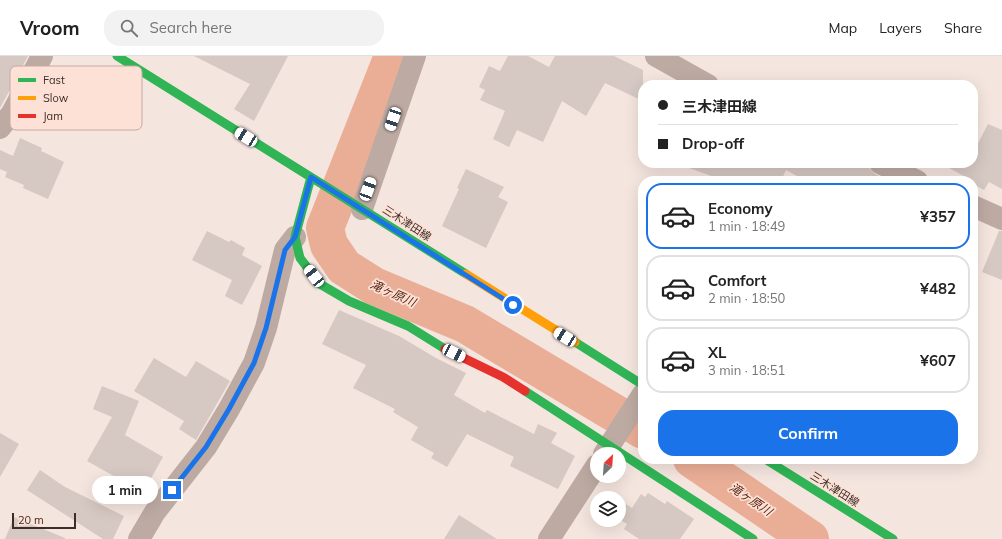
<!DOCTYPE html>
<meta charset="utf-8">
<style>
:root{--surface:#fff;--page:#f2f2f2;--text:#222;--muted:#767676;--line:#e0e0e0;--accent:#1a73e8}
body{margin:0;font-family:Mulish,"Noto Sans JP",sans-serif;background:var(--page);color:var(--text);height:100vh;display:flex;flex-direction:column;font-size:15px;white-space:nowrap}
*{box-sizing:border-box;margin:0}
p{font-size:13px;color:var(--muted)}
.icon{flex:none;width:22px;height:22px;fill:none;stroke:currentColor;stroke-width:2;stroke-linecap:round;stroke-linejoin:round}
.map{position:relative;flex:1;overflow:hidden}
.details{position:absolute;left:638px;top:120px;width:340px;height:288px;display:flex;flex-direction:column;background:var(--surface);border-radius:16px;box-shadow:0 4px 16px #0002}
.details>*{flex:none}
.banner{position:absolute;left:638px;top:24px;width:340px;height:88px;border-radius:16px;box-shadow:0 4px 16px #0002;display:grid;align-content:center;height:88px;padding:0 20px;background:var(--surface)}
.needle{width:26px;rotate:25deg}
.tools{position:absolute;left:590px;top:391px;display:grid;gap:8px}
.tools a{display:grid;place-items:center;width:36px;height:36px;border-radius:50%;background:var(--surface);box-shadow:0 4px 16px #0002;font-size:20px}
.scale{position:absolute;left:12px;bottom:10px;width:64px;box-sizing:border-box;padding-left:4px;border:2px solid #3b2e28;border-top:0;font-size:11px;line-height:14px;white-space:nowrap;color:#3b2e28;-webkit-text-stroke:3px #fee1d6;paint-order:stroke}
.end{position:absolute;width:18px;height:18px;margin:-9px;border:5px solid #1a73e8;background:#fff;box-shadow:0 0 0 2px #fff}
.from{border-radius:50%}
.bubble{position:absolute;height:28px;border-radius:14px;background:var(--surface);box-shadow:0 4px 16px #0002;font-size:13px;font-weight:700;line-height:28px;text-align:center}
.car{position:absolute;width:12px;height:24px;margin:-12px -6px;border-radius:5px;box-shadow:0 0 3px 1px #0007;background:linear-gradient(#fff 24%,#345 0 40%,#fff 0 76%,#345 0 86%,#fff 0)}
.banner b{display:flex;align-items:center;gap:14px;height:38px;font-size:15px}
.banner b+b{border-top:1px solid var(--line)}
.banner i{width:10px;height:10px;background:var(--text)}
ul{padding:7px 0 0;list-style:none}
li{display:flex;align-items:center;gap:12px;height:66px;margin:0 8px 6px;padding:0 12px;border:2px solid var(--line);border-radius:16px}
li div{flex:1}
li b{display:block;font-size:15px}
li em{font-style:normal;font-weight:700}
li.selected{border-color:var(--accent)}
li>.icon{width:36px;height:36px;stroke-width:1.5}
.primary-button{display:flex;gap:8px;margin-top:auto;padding:8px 20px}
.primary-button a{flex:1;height:46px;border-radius:16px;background:var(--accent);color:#fff;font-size:16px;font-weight:700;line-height:46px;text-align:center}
header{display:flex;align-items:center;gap:24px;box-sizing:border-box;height:56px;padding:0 20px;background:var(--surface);border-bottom:1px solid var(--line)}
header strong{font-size:19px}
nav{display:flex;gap:22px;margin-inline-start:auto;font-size:14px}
.search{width:280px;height:36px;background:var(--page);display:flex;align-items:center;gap:10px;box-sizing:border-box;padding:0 14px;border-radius:16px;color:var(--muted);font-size:15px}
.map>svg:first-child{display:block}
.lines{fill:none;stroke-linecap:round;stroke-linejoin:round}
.river{stroke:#eaae97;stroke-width:38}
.building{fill:#d6c8c2}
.street{stroke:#bdaaa3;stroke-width:22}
.fast{stroke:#30b455;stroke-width:9}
.slow{stroke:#ff9f0a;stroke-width:9}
.jam{stroke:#e5322d;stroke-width:9}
.route{stroke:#1a73e8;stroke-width:5}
.labels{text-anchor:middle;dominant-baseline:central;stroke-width:3.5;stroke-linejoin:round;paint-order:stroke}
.street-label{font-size:11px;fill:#3b2e28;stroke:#fee1d6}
.water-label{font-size:12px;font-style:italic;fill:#582712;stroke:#fee1d6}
.key{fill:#fee1d6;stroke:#c4aba2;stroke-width:1}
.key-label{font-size:11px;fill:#3b2e28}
</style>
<header>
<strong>Vroom</strong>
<div class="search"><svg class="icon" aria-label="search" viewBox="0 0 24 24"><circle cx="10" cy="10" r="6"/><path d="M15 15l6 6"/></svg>Search here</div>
<nav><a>Map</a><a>Layers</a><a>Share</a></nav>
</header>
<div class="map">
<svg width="1002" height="483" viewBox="0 0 1002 483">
<rect width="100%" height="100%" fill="#f5e5df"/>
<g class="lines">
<path class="river" d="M 393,0 L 325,172 L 329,189 L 344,211 L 374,230 L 465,268 L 643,374
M 692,403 L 810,483"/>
</g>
<path class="building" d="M 0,0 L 28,0 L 0,52 Z
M 194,0 L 288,0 L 254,65 L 234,53 L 250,28 Z
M 508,0 L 528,0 L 549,11 L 555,0 L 614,0 L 643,14 L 643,45 L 605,27 L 586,60 L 562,45 L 543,86 L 517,74 L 509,91 L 493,83 L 505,55 L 480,44 L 485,34 L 479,31 L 489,10 L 500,15 Z
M 988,68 L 1002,74 L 1002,133 L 989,126 L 984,134 L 973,128 L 973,125 L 940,107 L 973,107 L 973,97 Z
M 20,82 L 42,92 L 41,95 L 64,106 L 48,143 L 23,132 L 24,129 L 5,121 L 7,116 L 0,113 L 0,94 L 13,100 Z
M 681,107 L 861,107 L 868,111 L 875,118 L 888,125 L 806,125 L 786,114 L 781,125 L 725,125 L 681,109 Z
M 466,113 L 504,131 L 498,141 L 508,146 L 486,192 L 442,170 L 459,133 L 457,132 Z
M 207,175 L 229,186 L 231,184 L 245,192 L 242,199 L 262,210 L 242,249 L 225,240 L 232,224 L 192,204 Z
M 999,175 L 1002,175 L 1002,224 L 982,216 Z
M 339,254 L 399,280 L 436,302 L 466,317 L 454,339 L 485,357 L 487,354 L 534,378 L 538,368 L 557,377 L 551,387 L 575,400 L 558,433 L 510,410 L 514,401 L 467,378 L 447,411 L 431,402 L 434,397 L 411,384 L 418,371 L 393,356 L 395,353 L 353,332 L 366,309 L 322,288 Z
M 154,302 L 186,321 L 196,305 L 230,325 L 196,384 L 179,373 L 184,365 L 134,335 Z
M 102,330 L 139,345 L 125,379 L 163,401 L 145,433 L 139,430 L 137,433 L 87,405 L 112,361 L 93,353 Z
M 0,377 L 19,388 L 0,421 Z
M 40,414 L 65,431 L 124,460 L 113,483 L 103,483 L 27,434 Z
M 648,437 L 665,448 L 667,445 L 694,463 L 680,483 L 639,483 L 624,473 L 627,468 L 619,463 L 619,458 L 626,448 L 632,452 L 641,438 L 645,441 Z
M 459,459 L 497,483 L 444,483 Z
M 14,461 L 65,482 L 65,483 L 5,483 Z"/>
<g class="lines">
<path class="street" d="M 656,0 L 708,29
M 0,72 L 12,57 L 42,0
M 880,107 L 917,125
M 973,150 L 1002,163
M 362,153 L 415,0
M 604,398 L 643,338
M 139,483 L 155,456 L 206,391 L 229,353 L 254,307 L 266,272 L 285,194 L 295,181
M 549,483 L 597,409"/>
<path class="fast" d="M 117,0 L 466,218
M 311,121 L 295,181 L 300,202 L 320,228 L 349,245 L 408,270 L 445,293
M 575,286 L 643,329
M 525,335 L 753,483
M 765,403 L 893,483"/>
<path class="slow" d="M 466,218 L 575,286"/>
<path class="jam" d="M 445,293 L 503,321 L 525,335"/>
</g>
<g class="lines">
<path class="route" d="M 172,434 L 206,391 L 229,353 L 254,307 L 266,272 L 285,194 L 295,181 L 311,121 L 513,249"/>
</g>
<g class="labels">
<g class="street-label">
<text transform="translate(407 167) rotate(33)">三木津田線</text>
<text transform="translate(835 433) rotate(32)">三木津田線</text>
</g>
<g class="water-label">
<text transform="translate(393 237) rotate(24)">滝ヶ原川</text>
<text transform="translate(751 443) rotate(34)">滝ヶ原川</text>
</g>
</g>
<rect x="10" y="10" width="132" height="64" rx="6" class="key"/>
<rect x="18" y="22" width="18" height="4" fill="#30b455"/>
<rect x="18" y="40" width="18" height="4" fill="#ff9f0a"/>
<rect x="18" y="58" width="18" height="4" fill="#e5322d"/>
<g class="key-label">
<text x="43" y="28">Fast</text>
<text x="43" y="46">Slow</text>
<text x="43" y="64">Jam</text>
</g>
</svg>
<div class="tools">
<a><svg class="needle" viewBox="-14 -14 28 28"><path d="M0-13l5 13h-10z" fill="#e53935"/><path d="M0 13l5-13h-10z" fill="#767676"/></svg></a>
<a><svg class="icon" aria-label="layers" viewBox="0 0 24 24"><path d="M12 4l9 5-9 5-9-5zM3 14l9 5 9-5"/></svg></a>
</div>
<div class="scale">20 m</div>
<i class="end from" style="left:513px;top:249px"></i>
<i class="end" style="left:172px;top:434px"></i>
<div class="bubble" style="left:92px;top:420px;width:66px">1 min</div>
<i class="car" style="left:393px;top:63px;rotate:199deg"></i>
<i class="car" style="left:246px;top:81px;rotate:302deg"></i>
<i class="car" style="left:368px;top:133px;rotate:20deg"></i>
<i class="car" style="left:314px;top:220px;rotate:322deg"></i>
<i class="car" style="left:565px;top:281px;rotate:302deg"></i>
<i class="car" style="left:454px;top:297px;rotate:116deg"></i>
<div class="banner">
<b><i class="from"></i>三木津田線</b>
<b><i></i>Drop-off</b>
</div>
<section class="details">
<ul>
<li class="selected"><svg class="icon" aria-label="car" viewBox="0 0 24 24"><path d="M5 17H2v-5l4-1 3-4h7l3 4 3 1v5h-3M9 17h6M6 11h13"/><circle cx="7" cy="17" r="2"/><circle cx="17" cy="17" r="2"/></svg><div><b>Economy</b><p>1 min · 18:49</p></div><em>¥357</em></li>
<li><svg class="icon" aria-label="car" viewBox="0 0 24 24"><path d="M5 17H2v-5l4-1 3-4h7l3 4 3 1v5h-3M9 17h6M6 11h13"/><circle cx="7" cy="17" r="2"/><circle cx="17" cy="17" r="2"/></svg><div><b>Comfort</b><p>2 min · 18:50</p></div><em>¥482</em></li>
<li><svg class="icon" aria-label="car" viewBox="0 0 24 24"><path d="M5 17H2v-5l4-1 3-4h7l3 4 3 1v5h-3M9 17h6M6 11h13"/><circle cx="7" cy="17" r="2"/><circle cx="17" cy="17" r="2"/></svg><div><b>XL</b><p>3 min · 18:51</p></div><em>¥607</em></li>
</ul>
<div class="primary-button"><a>Confirm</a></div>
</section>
</div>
